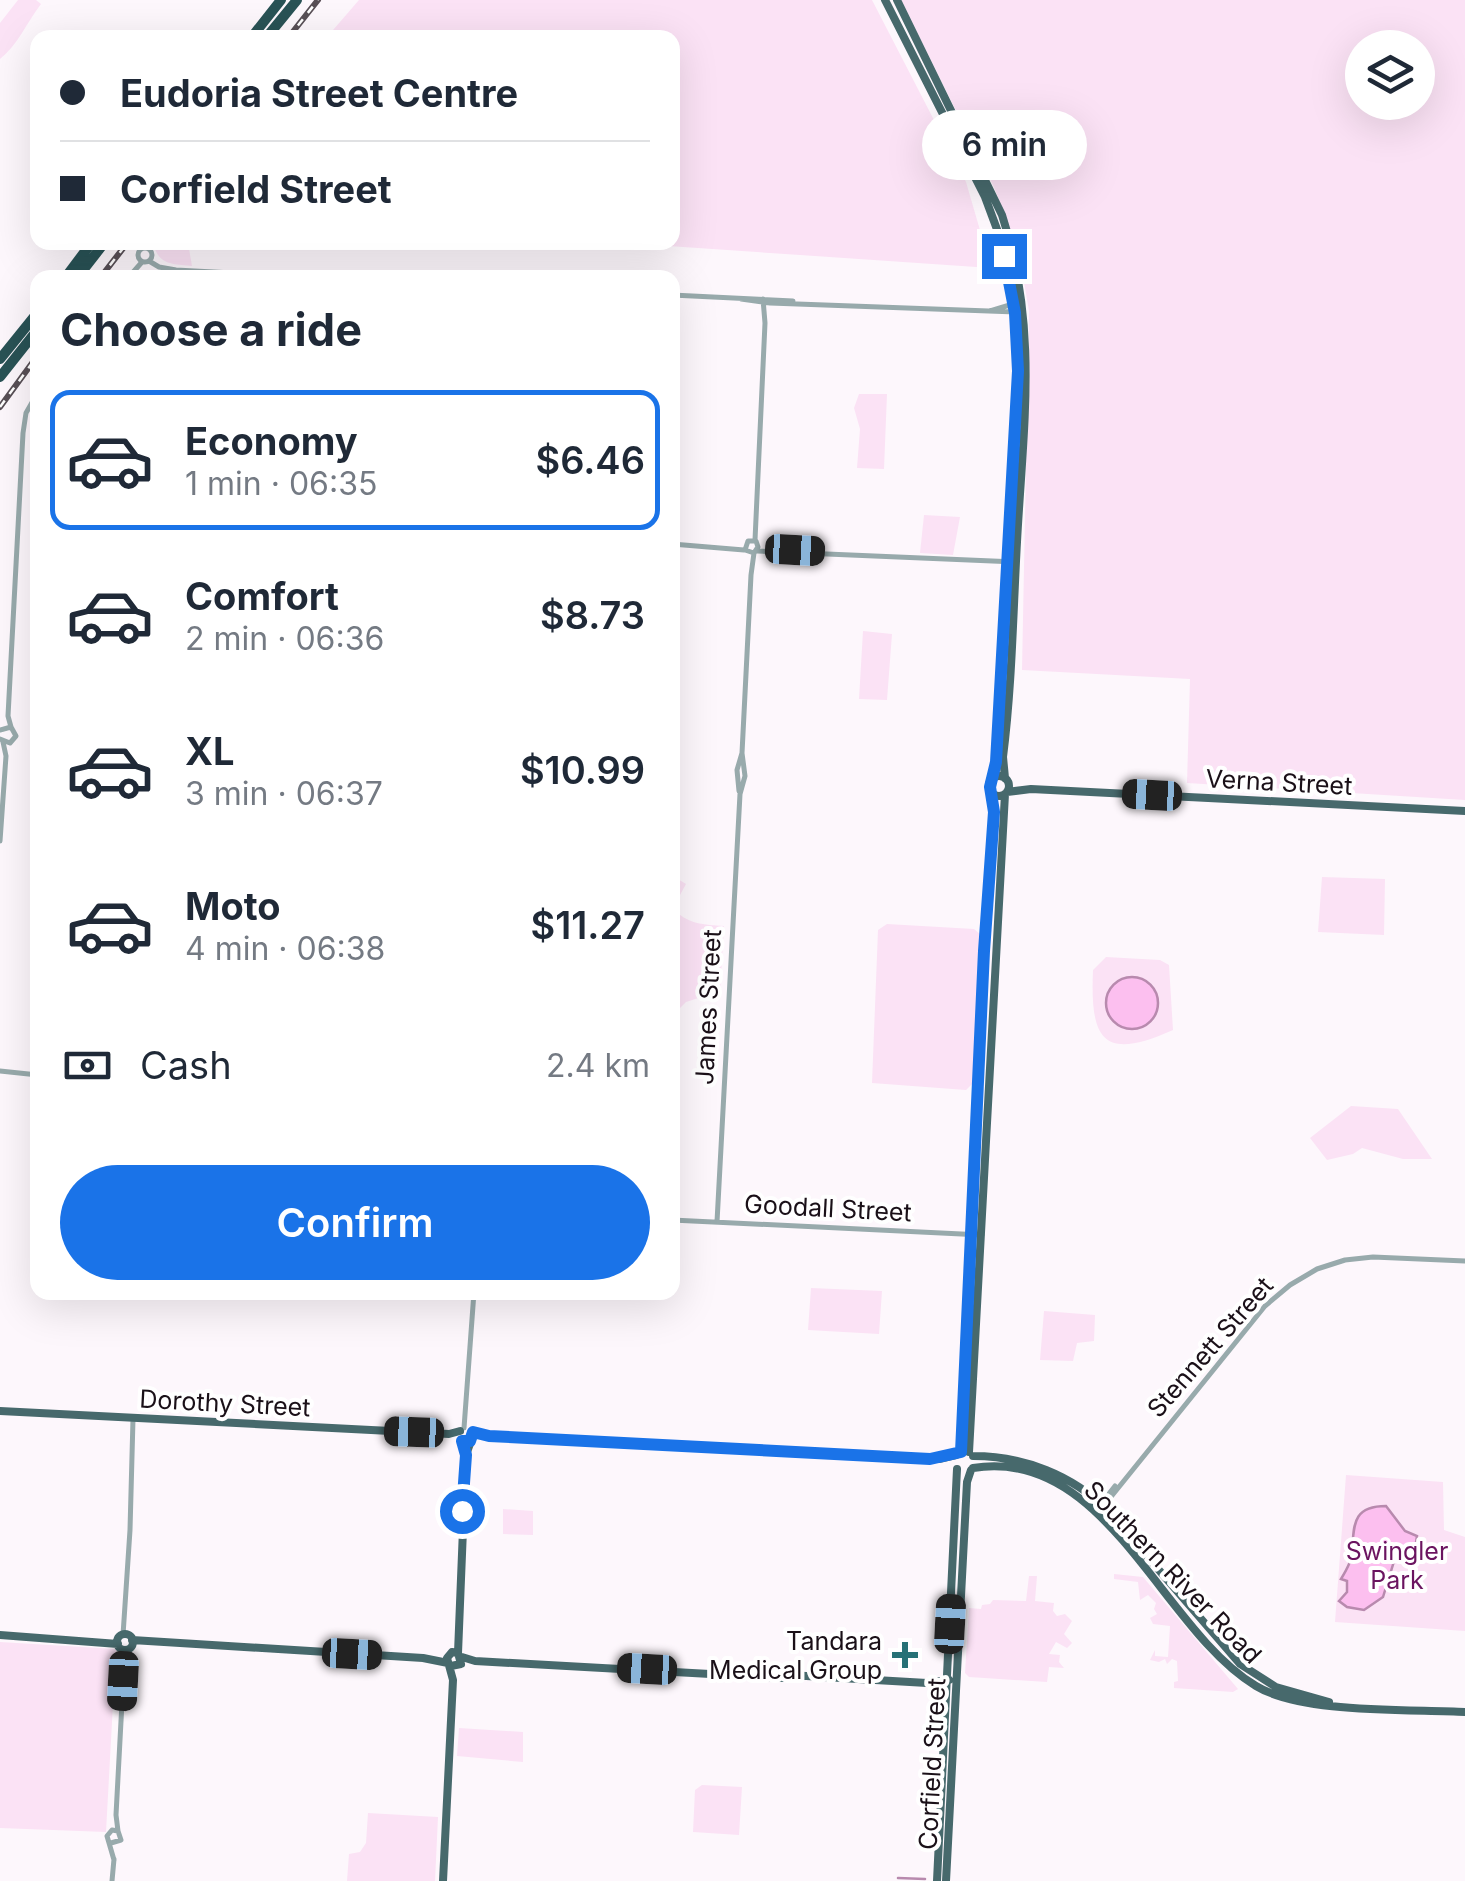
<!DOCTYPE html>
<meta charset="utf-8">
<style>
:root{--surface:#fff;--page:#f6f6f7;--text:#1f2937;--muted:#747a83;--line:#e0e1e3;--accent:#1a73e8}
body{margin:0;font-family:Inter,sans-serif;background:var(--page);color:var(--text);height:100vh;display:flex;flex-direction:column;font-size:38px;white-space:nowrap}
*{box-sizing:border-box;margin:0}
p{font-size:32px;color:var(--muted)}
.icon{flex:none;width:55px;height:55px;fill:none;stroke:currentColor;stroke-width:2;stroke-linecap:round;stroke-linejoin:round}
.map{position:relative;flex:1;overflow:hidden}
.side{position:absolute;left:30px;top:270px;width:650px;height:1030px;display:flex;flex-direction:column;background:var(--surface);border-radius:20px;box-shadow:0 10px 40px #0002}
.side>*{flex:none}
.top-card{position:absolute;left:30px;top:30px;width:650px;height:220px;border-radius:20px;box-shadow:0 10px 40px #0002;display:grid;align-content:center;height:220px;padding:0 30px;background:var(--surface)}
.buttons{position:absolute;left:1345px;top:30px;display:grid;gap:20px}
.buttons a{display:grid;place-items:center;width:90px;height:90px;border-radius:50%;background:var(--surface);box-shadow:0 10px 40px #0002;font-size:50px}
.end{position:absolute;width:45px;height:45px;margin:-22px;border:12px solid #1a73e8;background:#fff;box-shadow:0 0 0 5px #fff}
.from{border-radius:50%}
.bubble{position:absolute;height:70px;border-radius:35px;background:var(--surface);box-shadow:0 10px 40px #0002;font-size:32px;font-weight:600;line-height:70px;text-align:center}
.car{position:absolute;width:30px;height:60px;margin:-30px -15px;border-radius:12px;box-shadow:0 0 8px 2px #0007;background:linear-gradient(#222 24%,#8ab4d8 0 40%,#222 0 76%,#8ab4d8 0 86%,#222 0)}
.top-card b{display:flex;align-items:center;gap:35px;height:95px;font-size:38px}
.top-card b+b{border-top:2px solid var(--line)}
.top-card i{width:25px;height:25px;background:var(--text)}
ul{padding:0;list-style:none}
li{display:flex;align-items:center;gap:30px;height:140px;margin:0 20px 15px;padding:0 10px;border:5px solid transparent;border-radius:20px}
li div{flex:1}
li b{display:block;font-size:38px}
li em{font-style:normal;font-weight:600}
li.on{border-color:var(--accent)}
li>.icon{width:90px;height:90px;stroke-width:1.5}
h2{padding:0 30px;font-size:45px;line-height:120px}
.pay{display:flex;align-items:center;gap:25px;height:110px;padding:0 30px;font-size:38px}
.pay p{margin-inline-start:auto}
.button{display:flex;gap:20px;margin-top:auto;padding:20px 30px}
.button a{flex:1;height:115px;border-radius:60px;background:var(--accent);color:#fff;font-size:40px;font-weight:600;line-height:115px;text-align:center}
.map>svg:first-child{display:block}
.green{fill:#fbe2f5;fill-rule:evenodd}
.water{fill:#fcbfef;stroke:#b88aae;stroke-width:2.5}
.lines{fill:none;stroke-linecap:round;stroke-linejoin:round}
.stream{stroke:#b88aae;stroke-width:2.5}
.minor{stroke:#98aaac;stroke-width:5}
.major{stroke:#47696c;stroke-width:8}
.highway{stroke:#295255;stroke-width:10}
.rail-casing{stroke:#584f56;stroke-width:6}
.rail{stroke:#fff;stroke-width:2.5;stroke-dasharray:8;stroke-linecap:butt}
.route{stroke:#1a73e8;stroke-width:12}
.poi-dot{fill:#267176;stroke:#fff;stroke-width:4}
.labels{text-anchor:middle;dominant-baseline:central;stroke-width:8;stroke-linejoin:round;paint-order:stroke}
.street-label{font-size:25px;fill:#1a1018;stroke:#fff}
.park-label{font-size:25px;fill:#6b1460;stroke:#fff}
.poi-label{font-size:25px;fill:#1a1018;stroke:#fff;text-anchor:end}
</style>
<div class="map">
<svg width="1465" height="1881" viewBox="0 0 1465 1881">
<rect width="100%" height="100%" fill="#fdf7fc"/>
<path class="green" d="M 18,0 L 36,0 L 41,4 C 27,22 18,45 0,59 L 0,23 Z
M 359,0 L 872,0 L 966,182 L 991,268 L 624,243 L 672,242 L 672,38 L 327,37 Z
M 901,0 L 1465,0 L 1465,800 L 1187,783 L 1190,679 L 1022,670 L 1029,311 L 1019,254 L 994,187 ZM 1362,48 L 1418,48 L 1418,102 L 1362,102 Z
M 161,242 L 188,243 L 192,266 C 177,264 161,266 155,249 Z
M 859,394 L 887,394 L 884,469 L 857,468 L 860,429 L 854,408 Z
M 924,515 L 960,517 L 953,555 L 920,553 Z
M 863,631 L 892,634 L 887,700 L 859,699 Z
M 673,876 L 686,884 L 673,908 C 686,924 705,925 724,926 L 720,991 L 686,1002 L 673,1015 Z
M 1322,877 L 1385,879 L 1384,935 L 1318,932 Z
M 887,924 L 974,929 L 980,934 L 973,1083 L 966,1090 L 872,1083 L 878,930 Z
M 1106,957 L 1160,960 L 1169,965 L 1173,1030 C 1102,1062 1090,1039 1093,970 Z
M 1351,1106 L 1398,1109 L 1432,1159 L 1403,1159 L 1362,1148 L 1353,1154 L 1327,1160 L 1310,1138 Z
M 811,1288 L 882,1291 L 879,1334 L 808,1330 Z
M 1044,1311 L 1095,1315 L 1094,1341 L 1077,1343 L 1073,1361 L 1040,1360 Z
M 1346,1475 L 1443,1482 L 1444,1530 L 1465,1537 L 1465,1631 L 1335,1622 Z
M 503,1509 L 533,1511 L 533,1535 L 503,1534 Z
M 1114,1574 L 1143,1577 L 1238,1689 L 1233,1692 L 1174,1688 L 1174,1682 L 1178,1681 L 1177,1661 L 1172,1659 L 1167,1664 L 1165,1659 L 1159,1662 L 1150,1660 L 1155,1650 L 1155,1656 L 1168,1657 L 1170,1626 L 1153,1624 L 1150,1618 L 1157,1614 L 1154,1609 L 1156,1603 L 1148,1595 L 1140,1600 L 1138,1582 L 1114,1579 Z
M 1029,1576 L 1037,1576 L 1035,1601 L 1054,1603 L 1053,1611 L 1057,1616 L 1065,1614 L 1072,1621 L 1064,1634 L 1072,1643 L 1067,1648 L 1056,1642 L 1049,1654 L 1060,1655 L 1059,1662 L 1064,1668 L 1049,1667 L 1047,1682 L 969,1677 L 965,1673 L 969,1608 L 981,1609 L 982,1605 L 990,1604 L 993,1600 L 1026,1601 Z
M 0,1642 L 116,1649 L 106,1832 L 0,1828 Z
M 459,1728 L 523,1732 L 523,1762 L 457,1756 Z
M 702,1785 L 742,1787 L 739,1835 L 693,1832 L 695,1790 Z
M 368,1813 L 438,1817 L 435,1881 L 347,1881 L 349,1854 L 360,1852 L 366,1843 Z"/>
<path class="water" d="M1106 1003a26 26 0 1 1 52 0a26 26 0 1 1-52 0Z
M 1386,1506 L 1405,1531 L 1417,1536 L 1415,1549 L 1401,1550 L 1396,1555 L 1383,1597 L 1364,1610 L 1347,1607 L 1339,1601 L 1347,1592 L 1347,1581 L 1341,1579 C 1344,1574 1347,1569 1349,1564 C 1358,1538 1343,1506 1386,1506 Z"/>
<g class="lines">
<path class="stream" d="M 898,1878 L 925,1879"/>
<path class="minor" d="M138 255a7 7 0 1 1 14 0a7 7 0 1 1-14 0Z
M 149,261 L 159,267 L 176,270 L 331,278
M 128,278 L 142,262
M 672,295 L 793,301
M 741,299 L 770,303 L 1016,312
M 990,311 L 1013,304
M 755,540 L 765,323 L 763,299
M 672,544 L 744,550
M 757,551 L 1016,562
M 11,727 L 8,716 L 23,433 L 26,413 L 38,392
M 0,730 L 11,727 L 16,736 L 10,743 L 0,739
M 739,791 L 737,770 L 742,753 L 751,575 L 754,553 L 758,547 L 756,541 L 748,541 L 745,550 L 754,553
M 0,841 L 6,756 L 3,742
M 0,1071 L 38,1075
M 672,1220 L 982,1235
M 717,1222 L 740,794 L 745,776 L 742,753
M 464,1428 L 474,1292
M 1087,1502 L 1106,1503 L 1265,1306 L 1290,1285 L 1317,1269 L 1345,1260 L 1373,1257 L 1465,1261
M 1101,1504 L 1115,1486
M 1101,1507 L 1115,1531
M 123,1635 L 130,1530 L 133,1419
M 121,1649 L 123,1662
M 118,1831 L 116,1815 L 124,1665 L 127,1650
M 111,1843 L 121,1840 L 118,1831 L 112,1830 L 107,1836 L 114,1860
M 112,1881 L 114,1859"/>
<path class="major" d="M 885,0 L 985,197 L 998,232 L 1015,313 L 1018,371 L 996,762 L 991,779
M 897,0 L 1002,215 C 1039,328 1023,427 1017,542 C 1013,614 1012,686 1003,757 L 1005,778
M989 786a10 10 0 1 1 20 0a10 10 0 1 1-20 0Z
M 1007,792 L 1031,789 L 1465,811
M 0,1411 L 449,1434 L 460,1431
M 473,1432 L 489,1436 L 939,1459 L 956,1455
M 961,1452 L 984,951 L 994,812 L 991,792
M 969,1452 L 1005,794
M 973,1456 C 1023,1456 1073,1475 1108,1511 L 1240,1664 L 1276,1687 L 1329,1702
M 973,1468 C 1106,1446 1161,1629 1256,1686 C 1302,1714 1409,1709 1465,1712
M117 1642a8 8 0 1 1 16 0a8 8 0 1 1-16 0Z
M 0,1635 L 118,1644
M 132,1640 L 423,1658 L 448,1663
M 458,1653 L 466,1455 L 471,1441
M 462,1657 L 475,1661 L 783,1678
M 789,1675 L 927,1683 L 949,1680
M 443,1881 L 453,1680 L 447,1658 L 452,1652 L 458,1653 L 461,1664 L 451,1666
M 937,1881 L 957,1469
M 946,1881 L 967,1482 L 971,1470"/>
<path class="highway" d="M 251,38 L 281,0
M 266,38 L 297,0
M 65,278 L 92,242
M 77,278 L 105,242
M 0,359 L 38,312
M 0,377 L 38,329"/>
<g class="rail-casing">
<path id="rail" d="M 288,38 L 318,0
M 100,278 L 128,242
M 0,407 L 38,355"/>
</g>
<use href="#rail" class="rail"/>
</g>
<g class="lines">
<path class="route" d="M 462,1511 L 466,1455 L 462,1441 L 470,1441 L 473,1432 L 489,1436 L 930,1459 L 961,1452 L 984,951 L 994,812 L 990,787 L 996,762 L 1018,371 L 1015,313 L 1004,256"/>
</g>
<path class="poi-dot" d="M900 1640h10v10h10v10h-10v10h-10v-10h-10v-10h10z"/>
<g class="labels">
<g class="street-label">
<text transform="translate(1279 782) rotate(3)">Verna Street</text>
<text transform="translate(708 1007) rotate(-87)">James Street</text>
<text transform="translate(828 1208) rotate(3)">Goodall Street</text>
<text transform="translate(1210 1347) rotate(-49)">Stennett Street</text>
<text transform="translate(225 1403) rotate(3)">Dorothy Street</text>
<text transform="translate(1173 1572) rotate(46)">Southern River Road</text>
<text transform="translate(932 1764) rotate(-87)">Corfield Street</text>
</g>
<g class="park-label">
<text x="1397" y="1551">Swingler<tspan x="1397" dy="29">Park</tspan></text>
</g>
<g class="poi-label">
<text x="882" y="1641">Tandara<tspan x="882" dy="29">Medical Group</tspan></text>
</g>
</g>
</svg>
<div class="buttons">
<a><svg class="icon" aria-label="layers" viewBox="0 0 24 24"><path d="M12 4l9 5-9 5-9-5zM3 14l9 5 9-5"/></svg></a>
</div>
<i class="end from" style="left:462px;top:1511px"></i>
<i class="end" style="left:1004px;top:256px"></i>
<div class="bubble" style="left:922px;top:110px;width:165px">6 min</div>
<i class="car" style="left:795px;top:550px;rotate:93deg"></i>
<i class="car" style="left:1152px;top:795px;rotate:273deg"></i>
<i class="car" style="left:414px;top:1432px;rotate:272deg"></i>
<i class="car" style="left:950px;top:1624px;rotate:3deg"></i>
<i class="car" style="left:352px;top:1654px;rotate:93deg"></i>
<i class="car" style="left:647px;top:1669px;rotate:273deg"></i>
<i class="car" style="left:123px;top:1681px;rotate:183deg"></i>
<div class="top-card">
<b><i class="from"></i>Eudoria Street Centre</b>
<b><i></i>Corfield Street</b>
</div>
<section class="side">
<h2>Choose a ride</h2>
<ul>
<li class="on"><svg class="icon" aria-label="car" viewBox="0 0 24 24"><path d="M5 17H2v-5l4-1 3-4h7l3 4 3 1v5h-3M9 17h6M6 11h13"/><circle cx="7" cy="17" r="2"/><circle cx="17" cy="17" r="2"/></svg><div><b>Economy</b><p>1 min · 06:35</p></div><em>$6.46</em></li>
<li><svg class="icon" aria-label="car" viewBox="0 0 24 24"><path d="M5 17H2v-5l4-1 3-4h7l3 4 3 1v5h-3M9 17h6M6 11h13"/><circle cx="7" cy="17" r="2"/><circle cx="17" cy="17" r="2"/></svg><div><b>Comfort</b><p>2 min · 06:36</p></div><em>$8.73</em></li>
<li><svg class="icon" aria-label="car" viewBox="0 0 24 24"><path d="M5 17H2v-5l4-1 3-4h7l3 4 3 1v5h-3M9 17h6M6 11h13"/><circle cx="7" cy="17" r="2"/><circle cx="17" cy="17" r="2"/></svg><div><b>XL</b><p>3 min · 06:37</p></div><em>$10.99</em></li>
<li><svg class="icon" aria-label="car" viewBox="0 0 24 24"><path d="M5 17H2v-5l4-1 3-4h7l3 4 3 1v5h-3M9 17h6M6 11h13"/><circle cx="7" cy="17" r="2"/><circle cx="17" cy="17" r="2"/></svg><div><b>Moto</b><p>4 min · 06:38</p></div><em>$11.27</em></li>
</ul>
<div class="pay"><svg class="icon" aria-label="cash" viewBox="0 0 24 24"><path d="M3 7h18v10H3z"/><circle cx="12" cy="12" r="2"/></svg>Cash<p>2.4 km</p></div>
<div class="button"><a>Confirm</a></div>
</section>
</div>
